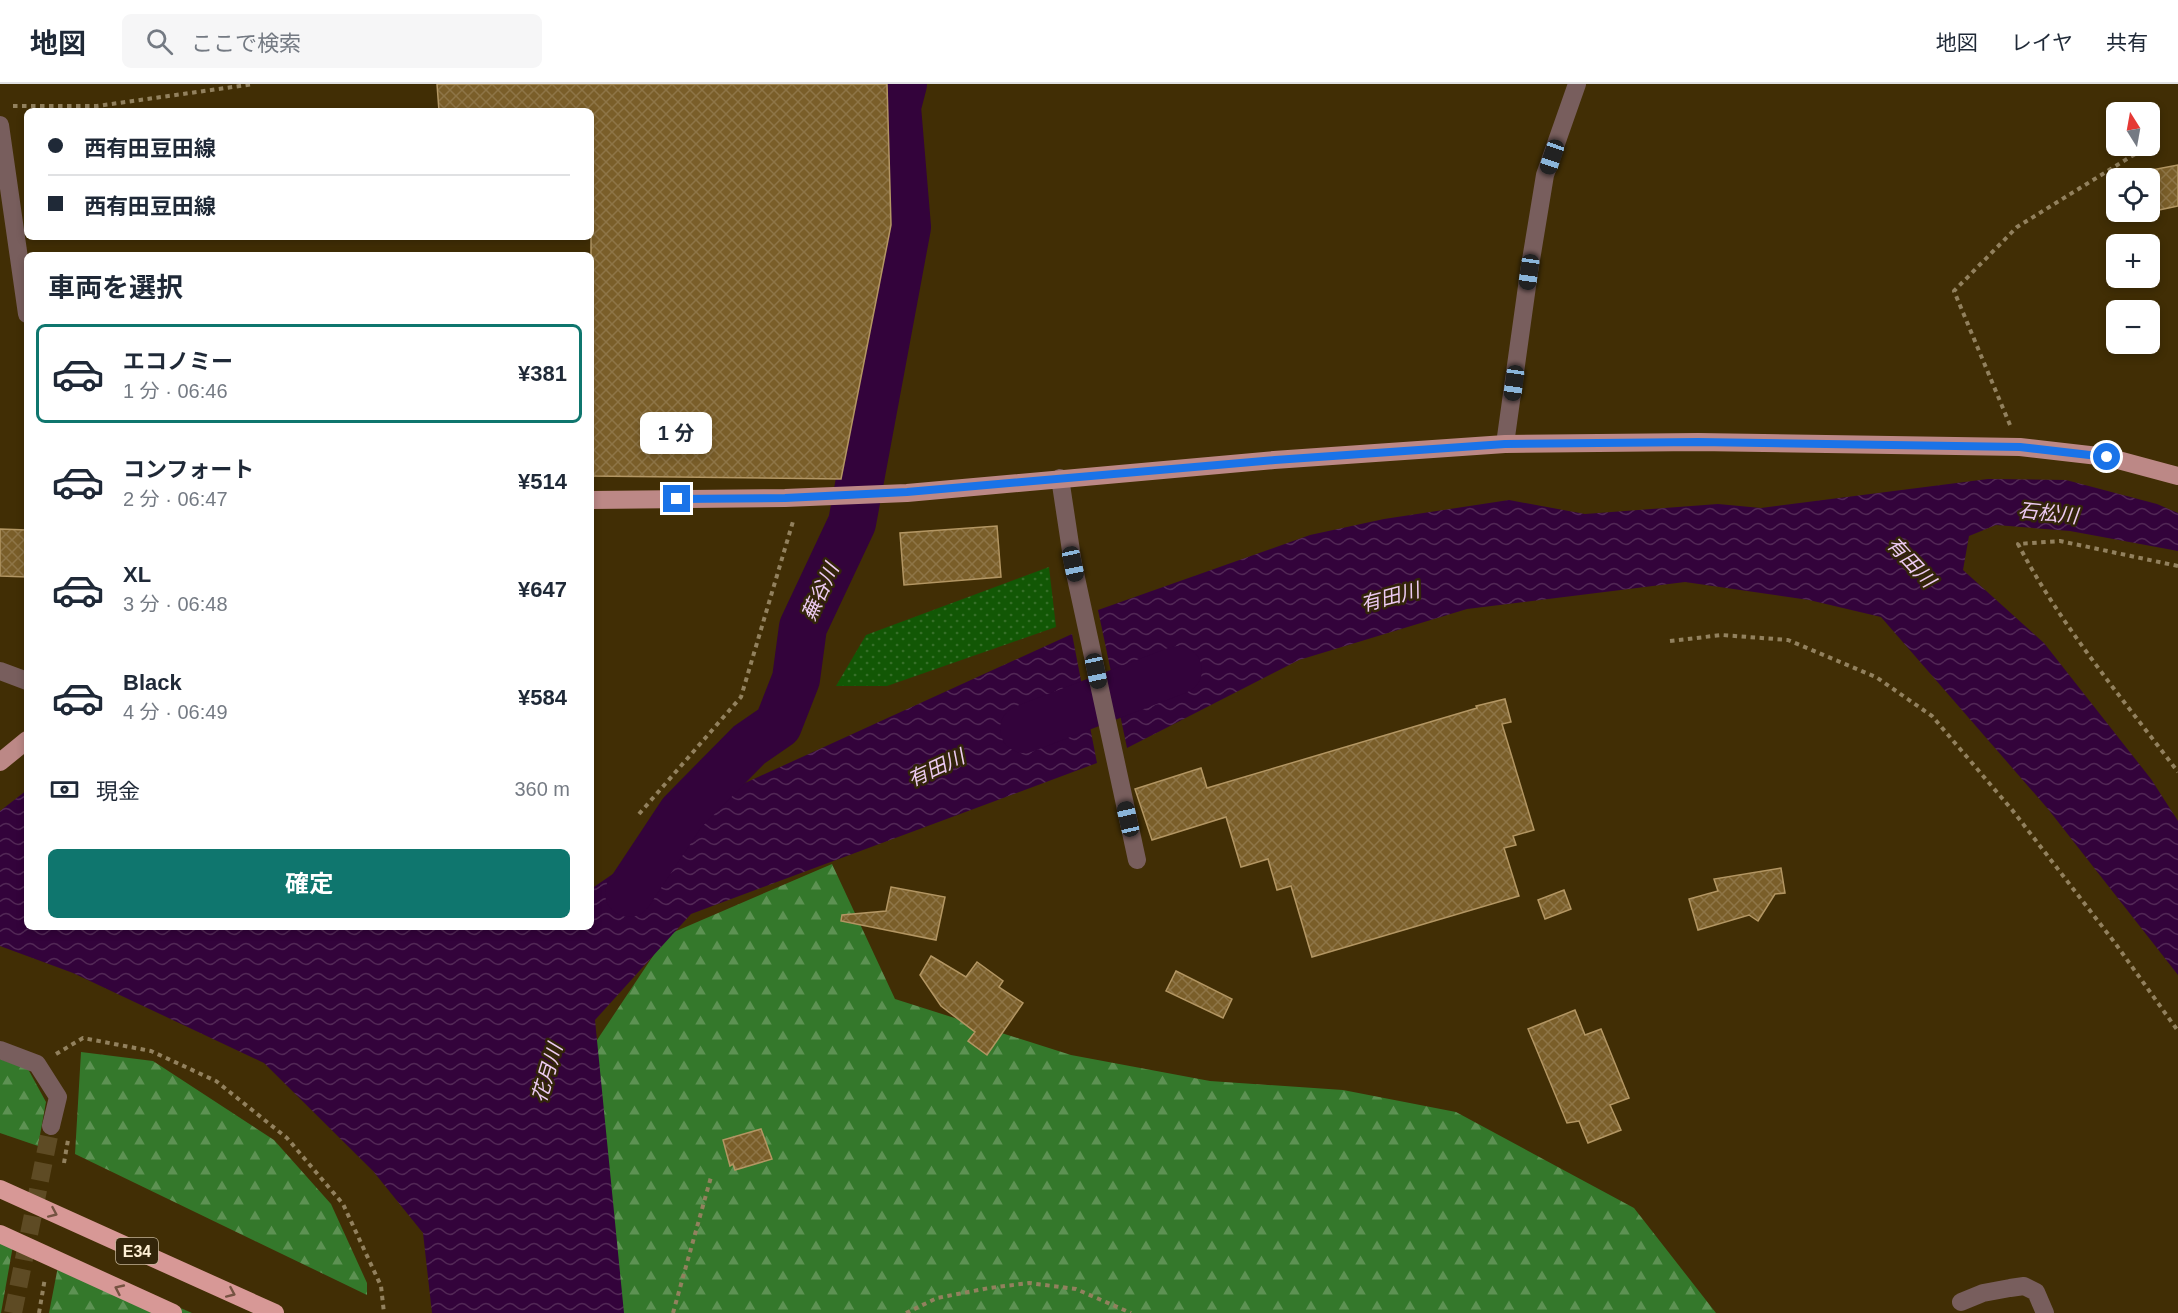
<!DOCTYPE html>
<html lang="ja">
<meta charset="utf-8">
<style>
:root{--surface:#fff;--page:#f6f6f7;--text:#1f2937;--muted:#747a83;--line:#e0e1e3;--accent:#0f766e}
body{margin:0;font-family:Helvetica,"Noto Sans JP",sans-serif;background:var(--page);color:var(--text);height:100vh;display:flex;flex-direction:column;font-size:22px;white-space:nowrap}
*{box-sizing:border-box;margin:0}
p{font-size:20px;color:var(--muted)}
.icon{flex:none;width:33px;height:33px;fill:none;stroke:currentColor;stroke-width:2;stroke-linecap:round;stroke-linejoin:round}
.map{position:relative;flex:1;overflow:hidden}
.drawer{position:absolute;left:24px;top:168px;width:570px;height:678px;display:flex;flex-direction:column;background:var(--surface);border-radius:9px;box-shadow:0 3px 9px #0003}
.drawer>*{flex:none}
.hud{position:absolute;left:24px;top:24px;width:570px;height:132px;border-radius:9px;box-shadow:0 3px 9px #0003;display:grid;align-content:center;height:132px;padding:0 24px;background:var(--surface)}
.needle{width:39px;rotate:349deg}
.controls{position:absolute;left:2106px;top:18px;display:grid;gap:12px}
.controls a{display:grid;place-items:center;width:54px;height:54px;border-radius:9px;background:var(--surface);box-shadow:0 3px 9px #0003;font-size:30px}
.end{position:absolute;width:27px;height:27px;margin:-14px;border:8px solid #1a73e8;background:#fff;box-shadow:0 0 0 3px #fff}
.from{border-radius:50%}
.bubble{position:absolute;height:42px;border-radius:9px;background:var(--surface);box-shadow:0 3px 9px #0003;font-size:20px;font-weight:700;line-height:42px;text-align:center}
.car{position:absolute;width:18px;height:36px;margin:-18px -9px;border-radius:8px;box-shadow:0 0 4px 2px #0007;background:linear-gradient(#222 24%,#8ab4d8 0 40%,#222 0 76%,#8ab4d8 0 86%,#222 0)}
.hud b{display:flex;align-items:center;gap:21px;height:57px;font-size:22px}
.hud b+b{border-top:2px solid var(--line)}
.hud i{width:15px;height:15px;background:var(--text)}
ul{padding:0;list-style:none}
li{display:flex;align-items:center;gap:18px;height:99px;margin:0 12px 9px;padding:0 12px;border:3px solid transparent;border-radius:9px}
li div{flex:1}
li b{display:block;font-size:22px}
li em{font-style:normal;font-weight:700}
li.active{border-color:var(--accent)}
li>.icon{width:54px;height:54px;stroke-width:1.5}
h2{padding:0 24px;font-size:27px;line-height:72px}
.pay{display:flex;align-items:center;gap:15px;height:66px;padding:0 24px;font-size:22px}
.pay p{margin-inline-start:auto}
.button{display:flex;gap:12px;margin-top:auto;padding:12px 24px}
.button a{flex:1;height:69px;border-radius:9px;background:var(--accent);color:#fff;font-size:24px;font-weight:700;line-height:69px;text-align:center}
header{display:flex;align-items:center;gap:36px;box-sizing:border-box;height:84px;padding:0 30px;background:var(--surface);border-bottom:2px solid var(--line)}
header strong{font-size:28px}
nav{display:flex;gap:33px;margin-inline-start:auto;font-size:21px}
.search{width:420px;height:54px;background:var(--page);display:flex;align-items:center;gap:15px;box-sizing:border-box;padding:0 21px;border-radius:9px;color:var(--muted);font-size:22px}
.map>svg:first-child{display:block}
.grass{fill:url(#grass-dots)}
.forest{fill:url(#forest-firs)}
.water{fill:url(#water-waves)}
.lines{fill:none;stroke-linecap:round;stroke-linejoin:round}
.river{stroke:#33033b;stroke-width:48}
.building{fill:url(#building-cross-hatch);stroke:#b39663;stroke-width:1.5}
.minor-tunnel{stroke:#5e4b24;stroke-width:18;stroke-dasharray:18 9;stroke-linecap:butt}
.path{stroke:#92815e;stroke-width:4;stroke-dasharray:4.5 4.5;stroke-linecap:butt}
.minor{stroke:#785e5d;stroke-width:18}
.major{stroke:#bc8886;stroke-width:18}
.highway{stroke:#d79896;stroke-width:18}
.oneway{stroke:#755342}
.route{stroke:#1a73e8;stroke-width:8}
.labels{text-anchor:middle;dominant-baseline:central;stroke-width:5;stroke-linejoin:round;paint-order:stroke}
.shield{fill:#33250a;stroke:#c2b398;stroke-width:1.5}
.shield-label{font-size:16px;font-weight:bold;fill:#fff0d5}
.water-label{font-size:20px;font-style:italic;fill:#edcbf2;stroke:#33250a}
</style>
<header>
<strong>地図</strong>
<div class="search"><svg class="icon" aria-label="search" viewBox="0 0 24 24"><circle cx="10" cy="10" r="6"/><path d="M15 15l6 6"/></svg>ここで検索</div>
<nav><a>地図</a><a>レイヤ</a><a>共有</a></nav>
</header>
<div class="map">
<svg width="2178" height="1229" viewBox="0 0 2178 1229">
<defs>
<pattern id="grass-dots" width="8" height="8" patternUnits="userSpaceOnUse" patternTransform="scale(1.5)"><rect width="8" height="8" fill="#125705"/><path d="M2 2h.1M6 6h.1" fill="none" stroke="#366f29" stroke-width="1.8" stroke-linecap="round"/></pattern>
<pattern id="forest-firs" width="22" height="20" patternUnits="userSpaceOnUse" patternTransform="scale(1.5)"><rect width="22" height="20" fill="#34782b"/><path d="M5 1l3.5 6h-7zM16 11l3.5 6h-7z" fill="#5d9253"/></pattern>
<pattern id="water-waves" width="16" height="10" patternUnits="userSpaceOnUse" patternTransform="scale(1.5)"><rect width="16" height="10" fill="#33033b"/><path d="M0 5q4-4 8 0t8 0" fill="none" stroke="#522856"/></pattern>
<pattern id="building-cross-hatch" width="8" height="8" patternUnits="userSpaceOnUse" patternTransform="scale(1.5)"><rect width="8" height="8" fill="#7a5e29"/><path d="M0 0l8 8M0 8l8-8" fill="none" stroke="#8e7547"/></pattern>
</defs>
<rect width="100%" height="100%" fill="#412e05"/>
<path class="grass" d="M 1049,483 L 1056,543 L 887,602 L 836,602 L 866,551 Z"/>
<path class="forest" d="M 832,780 L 895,915 L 1071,971 L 1210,997 L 1343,1006 L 1456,1028 L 1634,1124 L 1716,1229 L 602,1229 L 575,989 L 667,851 Z
M 81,968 L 153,977 L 274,1056 L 331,1120 L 367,1199 L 367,1211 L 75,1070 Z
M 0,975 L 28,985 L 46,1018 L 38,1062 L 0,1049 Z
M 0,1150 L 14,1156 L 1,1229 L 0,1229 Z
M 60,1172 L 192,1229 L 49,1229 Z"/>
<path class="water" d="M 1988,395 L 2066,396 L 2157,420 L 2178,429 L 2178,467 L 2070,447 L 1996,441 L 1969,452 L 1963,486 L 2044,559 L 2151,695 L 2178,737 L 2178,891 L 2048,725 L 1881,533 L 1809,516 L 1685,498 L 1467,525 L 1299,576 L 1127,664 L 1098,526 L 1310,451 L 1384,435 L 1509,416 L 1585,430 L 1718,420 L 1761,424 Z
M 1072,550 L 1097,679 L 691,830 L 595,936 L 624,1229 L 432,1229 L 423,1149 L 373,1087 L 264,979 L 73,889 L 0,862 L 0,727 L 27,706 L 27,843 L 591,843 L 591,805 L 745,699 Z"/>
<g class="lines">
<path class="river" d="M 1024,645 L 1178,586
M 629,809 L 682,729 L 749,661 L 778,641 L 796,595 L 803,543 L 852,439 L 907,143 L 897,23 L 903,0"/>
</g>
<path class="building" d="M 437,0 L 887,0 L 891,141 L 841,395 L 591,392 L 591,27 L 439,27 Z
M 2178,81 L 2178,122 L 2154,127 L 2150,94 L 2148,94 L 2146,87 Z
M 997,442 L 1001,493 L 904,501 L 900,449 Z
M 0,445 L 27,446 L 27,493 L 0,492 Z
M 1505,615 L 1511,638 L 1502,640 L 1534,746 L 1513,752 L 1516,761 L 1504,764 L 1519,812 L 1312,873 L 1291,802 L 1277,806 L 1268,775 L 1241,783 L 1226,733 L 1152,756 L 1135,705 L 1201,684 L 1207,704 L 1477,624 L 1476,622 Z
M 1781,784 L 1785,809 L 1775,810 L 1758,837 L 1749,831 L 1698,846 L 1689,815 L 1718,807 L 1714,795 Z
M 891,803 L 945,813 L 936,856 L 841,837 L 842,831 L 886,827 Z
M 1564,806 L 1571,825 L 1545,835 L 1538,816 Z
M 931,872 L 966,893 L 977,878 L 1003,897 L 999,903 L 1023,919 L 987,971 L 968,957 L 975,948 L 941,922 L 920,891 Z
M 1176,887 L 1232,915 L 1223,934 L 1166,907 Z
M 1575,926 L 1585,951 L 1601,945 L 1629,1014 L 1610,1021 L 1621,1046 L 1588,1059 L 1579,1037 L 1567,1039 L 1528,945 Z
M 761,1045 L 772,1075 L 735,1086 L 733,1080 L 730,1082 L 723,1056 Z"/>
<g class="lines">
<path class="minor-tunnel" d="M 13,1229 L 51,1042"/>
<path class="path" d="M 13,22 L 97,22 L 254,0
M 2010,341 L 1954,207 L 2017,143 L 2148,62
M 2178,482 L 2060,457 L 2018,460 C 2061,542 2122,614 2178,688
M 1670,557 L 1722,551 L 1788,556 L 1876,593 L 1932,632 L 2013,727 L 2115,859 L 2178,947
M 639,730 L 741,613 L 794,434
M 56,970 L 83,954 L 151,967 L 216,997 L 287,1054 L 343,1120 L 381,1202 L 384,1229
M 64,1079 L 68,1056
M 39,1229 L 45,1194
M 673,1229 L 711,1093
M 906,1229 L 937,1214 L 989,1204 L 1029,1199 L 1076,1205 L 1131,1229"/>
<path class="minor" d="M 0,41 L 27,230
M 1505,360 L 1529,188 L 1545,91 L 1577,0
M 1060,394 L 1073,480 L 1137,776
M 0,587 L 27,597
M 0,966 L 37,980 L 58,1013 L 51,1042
M 1961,1218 L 1983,1209 L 2010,1204 L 2024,1202 L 2036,1208 L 2045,1229"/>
<path class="major" d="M 591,416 L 785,414 L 907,409 L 1274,376 L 1505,360 L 1698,358 L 2020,363 L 2107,373 L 2178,392
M 0,678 L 27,656"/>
<path class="highway" d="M 0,1105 L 275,1229
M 0,1150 L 173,1229"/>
</g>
<defs><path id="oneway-chevron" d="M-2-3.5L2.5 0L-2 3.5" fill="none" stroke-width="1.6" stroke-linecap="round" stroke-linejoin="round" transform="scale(1.5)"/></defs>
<g class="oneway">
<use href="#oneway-chevron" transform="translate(53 1129) rotate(24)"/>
<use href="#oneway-chevron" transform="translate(119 1205) rotate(-155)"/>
<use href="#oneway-chevron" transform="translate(231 1209) rotate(24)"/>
</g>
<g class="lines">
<path class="route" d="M 677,415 L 785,414 L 907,408 L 1275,376 L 1505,360 L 1698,358 L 2020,363 L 2107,373"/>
</g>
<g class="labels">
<rect class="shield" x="116" y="1154" width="42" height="26" rx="4.5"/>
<g class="shield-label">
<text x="137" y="1167">E34</text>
</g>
<g class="water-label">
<text transform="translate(2048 429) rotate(6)">石松川</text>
<text transform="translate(1911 478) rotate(47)">有田川</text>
<text transform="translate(820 508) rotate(-65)">蕪谷川</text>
<text transform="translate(1390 513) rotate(-15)">有田川</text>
<text transform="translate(936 684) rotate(-25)">有田川</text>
<text transform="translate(547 989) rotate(-73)">花月川</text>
</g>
</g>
</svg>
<div class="controls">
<a><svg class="needle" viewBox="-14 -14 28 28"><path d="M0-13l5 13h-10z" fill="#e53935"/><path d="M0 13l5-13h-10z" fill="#747a83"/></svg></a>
<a><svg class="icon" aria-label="locate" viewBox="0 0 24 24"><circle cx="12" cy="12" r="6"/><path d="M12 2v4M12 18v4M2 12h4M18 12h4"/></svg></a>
<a>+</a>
<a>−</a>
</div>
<i class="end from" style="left:2107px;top:373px"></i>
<i class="end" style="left:677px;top:415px"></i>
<div class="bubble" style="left:640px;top:328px;width:72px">1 分</div>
<i class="car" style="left:1552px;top:73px;rotate:199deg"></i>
<i class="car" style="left:1529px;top:188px;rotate:188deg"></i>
<i class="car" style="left:1514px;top:299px;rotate:188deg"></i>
<i class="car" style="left:1073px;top:480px;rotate:168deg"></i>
<i class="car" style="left:1096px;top:587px;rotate:168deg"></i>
<i class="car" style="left:1128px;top:735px;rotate:347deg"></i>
<div class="hud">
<b><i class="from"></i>西有田豆田線</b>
<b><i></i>西有田豆田線</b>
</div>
<section class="drawer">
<h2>車両を選択</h2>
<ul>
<li class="active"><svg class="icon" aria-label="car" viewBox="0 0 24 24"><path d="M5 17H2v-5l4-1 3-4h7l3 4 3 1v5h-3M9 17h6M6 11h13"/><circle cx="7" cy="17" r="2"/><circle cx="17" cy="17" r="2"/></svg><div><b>エコノミー</b><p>1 分 · 06:46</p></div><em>¥381</em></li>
<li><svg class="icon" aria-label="car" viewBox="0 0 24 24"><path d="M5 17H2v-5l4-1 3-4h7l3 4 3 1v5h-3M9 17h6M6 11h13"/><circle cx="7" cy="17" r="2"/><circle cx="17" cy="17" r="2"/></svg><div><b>コンフォート</b><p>2 分 · 06:47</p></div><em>¥514</em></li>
<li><svg class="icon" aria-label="car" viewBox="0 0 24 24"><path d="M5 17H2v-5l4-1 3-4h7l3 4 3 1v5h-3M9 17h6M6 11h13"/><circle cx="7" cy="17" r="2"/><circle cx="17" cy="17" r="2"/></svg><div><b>XL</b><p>3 分 · 06:48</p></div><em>¥647</em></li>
<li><svg class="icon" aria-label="car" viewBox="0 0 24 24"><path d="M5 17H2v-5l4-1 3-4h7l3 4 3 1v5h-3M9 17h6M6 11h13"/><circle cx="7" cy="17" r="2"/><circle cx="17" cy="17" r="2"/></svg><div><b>Black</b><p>4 分 · 06:49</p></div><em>¥584</em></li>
</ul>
<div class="pay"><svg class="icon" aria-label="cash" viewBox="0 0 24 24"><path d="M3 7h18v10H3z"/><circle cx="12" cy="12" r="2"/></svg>現金<p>360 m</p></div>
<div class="button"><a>確定</a></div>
</section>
</div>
